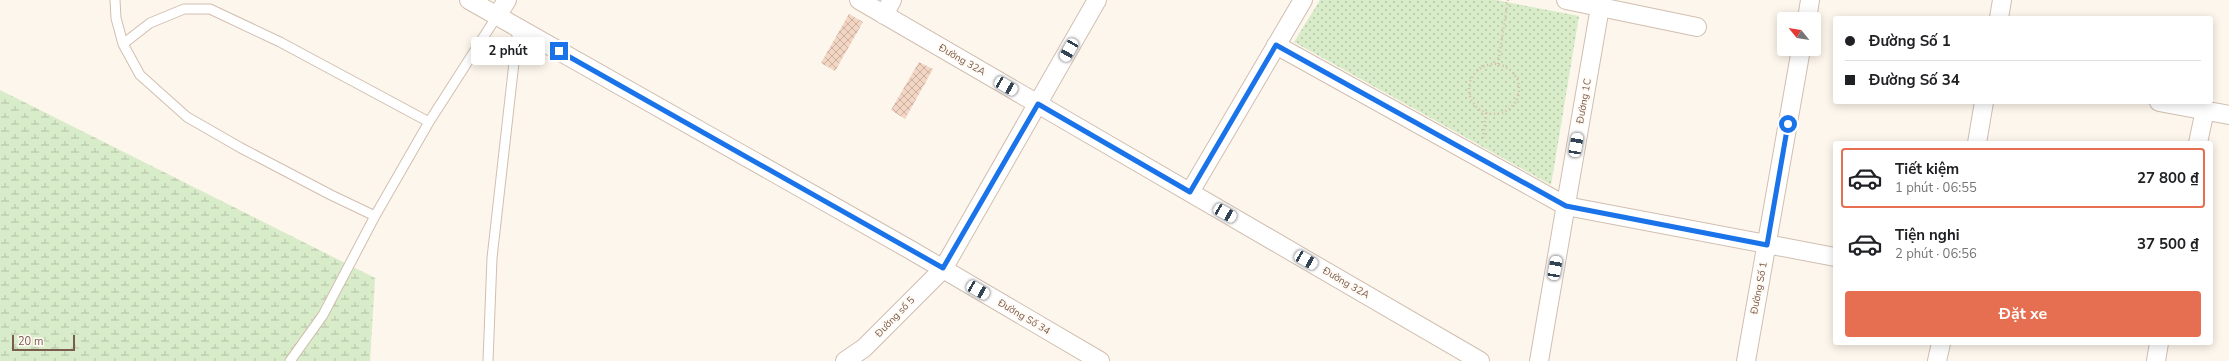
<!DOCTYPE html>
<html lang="vi">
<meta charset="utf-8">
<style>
:root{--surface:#fff;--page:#f6f6f6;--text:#202124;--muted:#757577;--line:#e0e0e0;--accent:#e76f51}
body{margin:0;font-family:"Nunito Sans",sans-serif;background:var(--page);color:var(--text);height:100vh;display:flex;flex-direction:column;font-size:15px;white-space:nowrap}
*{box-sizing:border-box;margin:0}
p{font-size:13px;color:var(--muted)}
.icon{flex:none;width:22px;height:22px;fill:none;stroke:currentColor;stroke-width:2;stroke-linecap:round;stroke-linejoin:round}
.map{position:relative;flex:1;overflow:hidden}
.details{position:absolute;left:1833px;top:141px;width:380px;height:204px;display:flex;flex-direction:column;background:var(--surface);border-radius:4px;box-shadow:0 2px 10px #0003}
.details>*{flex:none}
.guide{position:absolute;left:1833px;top:16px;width:380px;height:88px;border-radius:4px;box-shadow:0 2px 10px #0003;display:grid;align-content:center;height:88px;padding:0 12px;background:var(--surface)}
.needle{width:26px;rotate:300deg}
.fabs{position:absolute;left:1777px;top:12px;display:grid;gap:8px}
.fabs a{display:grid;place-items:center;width:44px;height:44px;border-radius:4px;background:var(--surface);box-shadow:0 2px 10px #0003;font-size:20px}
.scale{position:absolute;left:12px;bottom:10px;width:63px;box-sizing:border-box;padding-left:4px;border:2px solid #7a5c4d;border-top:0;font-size:11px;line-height:14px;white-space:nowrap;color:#7a5c4d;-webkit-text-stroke:3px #fffaf3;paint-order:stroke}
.end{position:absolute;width:18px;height:18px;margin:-9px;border:5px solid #1a73e8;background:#fff;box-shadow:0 0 0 2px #fff}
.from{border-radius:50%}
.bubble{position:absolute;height:28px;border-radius:4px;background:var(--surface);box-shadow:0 2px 10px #0003;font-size:13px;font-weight:700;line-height:28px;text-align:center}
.car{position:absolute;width:12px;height:24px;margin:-12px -6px;border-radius:5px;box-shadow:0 0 3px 1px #0007;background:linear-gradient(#fff 24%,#345 0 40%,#fff 0 76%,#345 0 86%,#fff 0)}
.guide b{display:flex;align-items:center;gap:14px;height:38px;font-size:15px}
.guide b+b{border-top:1px solid var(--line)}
.guide i{width:10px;height:10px;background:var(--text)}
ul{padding:7px 0 0;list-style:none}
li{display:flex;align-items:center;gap:12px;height:60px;margin:0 8px 6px;padding:0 4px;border:2px solid transparent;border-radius:4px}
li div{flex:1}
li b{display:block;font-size:15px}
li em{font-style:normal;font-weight:700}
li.selected{border-color:var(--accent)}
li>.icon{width:36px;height:36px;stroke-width:1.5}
.action{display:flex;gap:8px;margin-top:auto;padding:8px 12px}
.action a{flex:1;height:46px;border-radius:4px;background:var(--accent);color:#fff;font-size:16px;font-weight:700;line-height:46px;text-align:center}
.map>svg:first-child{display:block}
.wetland{fill:url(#wetland-marsh)}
.park{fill:url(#park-dots)}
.building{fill:url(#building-cross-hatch)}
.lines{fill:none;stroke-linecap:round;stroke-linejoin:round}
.service-casing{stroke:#d1beb0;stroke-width:11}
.minor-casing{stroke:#d1beb0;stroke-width:20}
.path{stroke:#d9b8a5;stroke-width:2.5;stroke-dasharray:1 3;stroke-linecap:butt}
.service{stroke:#fff;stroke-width:9}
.minor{stroke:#fff;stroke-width:18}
.route{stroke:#1a73e8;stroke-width:5}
.labels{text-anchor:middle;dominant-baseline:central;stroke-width:3.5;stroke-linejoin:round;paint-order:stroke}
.street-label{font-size:10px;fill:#7a5c4d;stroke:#fffaf3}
</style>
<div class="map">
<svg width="2229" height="361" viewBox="0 0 2229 361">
<defs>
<pattern id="wetland-marsh" width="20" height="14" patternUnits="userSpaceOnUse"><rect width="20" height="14" fill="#d8ecc9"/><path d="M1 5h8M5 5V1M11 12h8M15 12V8" fill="none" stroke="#b4c2a5"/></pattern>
<pattern id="park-dots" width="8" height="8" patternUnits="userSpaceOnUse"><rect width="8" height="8" fill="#d8ecc9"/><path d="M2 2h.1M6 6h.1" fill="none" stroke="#b4c2a5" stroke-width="1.8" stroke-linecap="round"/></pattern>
<pattern id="building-cross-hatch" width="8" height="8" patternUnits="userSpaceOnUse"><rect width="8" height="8" fill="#f3d5c3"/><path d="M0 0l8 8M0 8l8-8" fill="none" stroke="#cab0a1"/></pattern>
</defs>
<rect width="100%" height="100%" fill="#fdf6ec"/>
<path class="wetland" d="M 0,90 L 375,278 L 370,361 L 0,361 Z"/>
<path class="park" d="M 1320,0 L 1496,0 L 1579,16 L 1551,185 L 1294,42 Z"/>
<path class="building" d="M 849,14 L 863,22 L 835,71 L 821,63 Z
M 919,62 L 933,69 L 905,119 L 891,110 Z"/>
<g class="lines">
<g class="service-casing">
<path id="service" d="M 115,0 L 116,18 L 123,44 L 140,75 L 187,117 L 241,148 L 331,195 L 375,216
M 123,44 L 150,23 L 184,9 L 210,9 L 280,42 L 429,122
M 290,361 L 323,315 L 375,216 L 429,122 L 497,16
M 488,361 L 492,258 L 518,27"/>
</g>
<g class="minor-casing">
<path id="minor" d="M 469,0 L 909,249 L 1100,361
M 859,0 L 1480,361
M 1566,0 L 1697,27
M 884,15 L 892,0
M 497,16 L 507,0
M 1999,18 L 2002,0
M 1807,19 L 1810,0
M 1276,45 L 1566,206 L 1835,257
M 2159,102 L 2229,115
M 1977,143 L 1984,102
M 2198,143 L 2205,110
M 1190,192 L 1303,0
M 845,361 L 864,348 L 943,269 L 1097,0
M 1539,361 L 1600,7
M 1746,361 L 1801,49
M 1937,361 L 1941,343
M 2156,361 L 2159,343"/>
</g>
<path class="path" d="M 1498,64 L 1508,0
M1469 89a25 25 0 1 1 50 0a25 25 0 1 1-50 0Z
M 1483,138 L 1486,113"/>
<use href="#service" class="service"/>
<use href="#minor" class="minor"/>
</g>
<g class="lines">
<path class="route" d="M 559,51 L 943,268 L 1038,104 L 1190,192 L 1276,45 L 1566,206 L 1767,245 L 1788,124"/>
</g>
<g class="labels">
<g class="street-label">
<text transform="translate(962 60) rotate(30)">Đường 32A</text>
<text transform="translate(1584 101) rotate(-80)">Đường 1C</text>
<text transform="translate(1346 283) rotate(30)">Đường 32A</text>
<text transform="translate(1759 288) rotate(-79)">Đường Số 1</text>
<text transform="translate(895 317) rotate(-46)">Đường số 5</text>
<text transform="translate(1024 317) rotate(31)">Đường Số 34</text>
</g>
</g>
</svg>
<div class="fabs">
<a><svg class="needle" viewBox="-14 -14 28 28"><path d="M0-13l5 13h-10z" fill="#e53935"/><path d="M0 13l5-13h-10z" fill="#757577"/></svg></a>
</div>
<div class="scale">20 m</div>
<i class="end from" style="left:1788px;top:124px"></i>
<i class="end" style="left:559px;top:51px"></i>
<div class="bubble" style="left:471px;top:37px;width:74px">2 phút</div>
<i class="car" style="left:1069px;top:50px;rotate:210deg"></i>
<i class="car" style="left:1006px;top:86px;rotate:120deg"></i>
<i class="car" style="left:1576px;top:145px;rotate:10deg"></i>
<i class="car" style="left:1225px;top:213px;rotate:120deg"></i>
<i class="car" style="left:1306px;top:260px;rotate:120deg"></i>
<i class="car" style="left:1555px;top:268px;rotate:10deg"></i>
<i class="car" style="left:978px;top:290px;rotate:120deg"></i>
<div class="guide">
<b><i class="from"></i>Đường Số 1</b>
<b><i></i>Đường Số 34</b>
</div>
<section class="details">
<ul>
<li class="selected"><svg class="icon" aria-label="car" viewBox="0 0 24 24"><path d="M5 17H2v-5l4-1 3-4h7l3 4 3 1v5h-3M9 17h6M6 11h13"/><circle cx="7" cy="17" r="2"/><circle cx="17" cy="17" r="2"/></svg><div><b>Tiết kiệm</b><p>1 phút · 06:55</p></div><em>27 800 ₫</em></li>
<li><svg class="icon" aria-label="car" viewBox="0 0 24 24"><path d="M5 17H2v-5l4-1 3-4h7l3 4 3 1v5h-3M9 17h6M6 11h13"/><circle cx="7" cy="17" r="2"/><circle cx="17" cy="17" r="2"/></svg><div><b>Tiện nghi</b><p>2 phút · 06:56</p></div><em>37 500 ₫</em></li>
</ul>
<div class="action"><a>Đặt xe</a></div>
</section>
</div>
